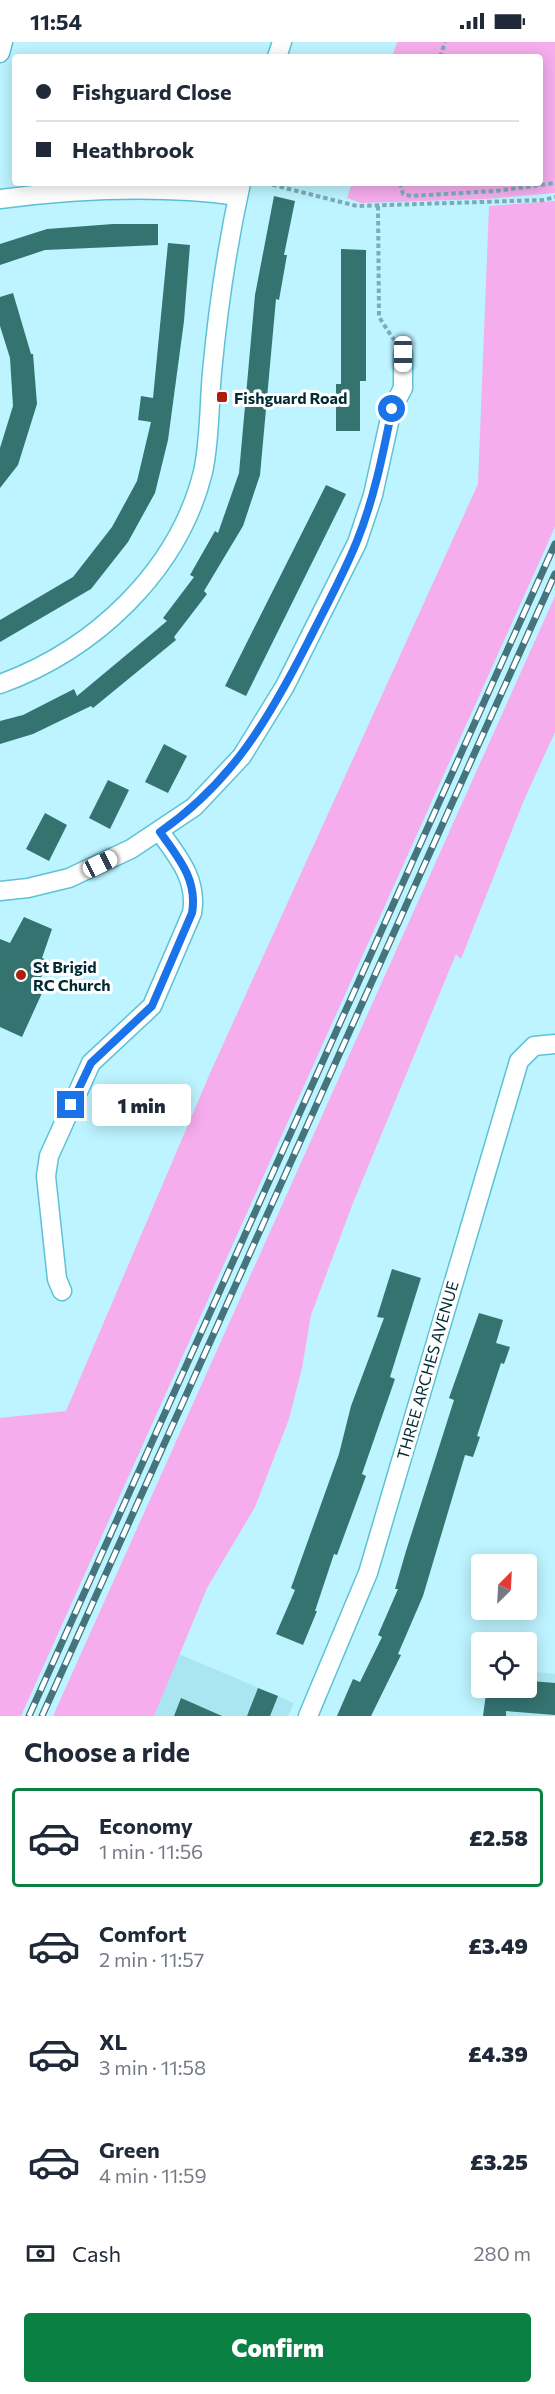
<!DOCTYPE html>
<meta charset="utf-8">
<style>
:root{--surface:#fff;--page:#f6f6f7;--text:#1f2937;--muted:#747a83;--line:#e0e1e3;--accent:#0b8043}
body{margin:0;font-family:Commissioner,sans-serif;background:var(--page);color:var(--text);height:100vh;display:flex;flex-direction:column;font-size:22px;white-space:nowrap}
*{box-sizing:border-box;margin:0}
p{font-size:20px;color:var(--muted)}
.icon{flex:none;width:33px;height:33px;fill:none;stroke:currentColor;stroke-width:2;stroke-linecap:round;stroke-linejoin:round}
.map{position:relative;height:1674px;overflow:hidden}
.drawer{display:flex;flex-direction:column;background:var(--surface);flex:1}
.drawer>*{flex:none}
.hud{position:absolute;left:12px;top:12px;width:531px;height:132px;border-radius:6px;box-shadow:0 3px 15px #0003;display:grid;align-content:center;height:132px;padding:0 24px;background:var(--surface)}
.needle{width:39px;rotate:24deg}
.controls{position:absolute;left:471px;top:1512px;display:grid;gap:12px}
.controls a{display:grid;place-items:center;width:66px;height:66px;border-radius:6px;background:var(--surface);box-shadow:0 3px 15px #0003;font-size:30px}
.end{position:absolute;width:27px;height:27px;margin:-14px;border:8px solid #1a73e8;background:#fff;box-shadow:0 0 0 3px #fff}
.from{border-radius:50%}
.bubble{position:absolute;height:42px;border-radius:6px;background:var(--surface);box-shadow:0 3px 15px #0003;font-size:20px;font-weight:800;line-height:42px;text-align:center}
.car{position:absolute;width:18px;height:36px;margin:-18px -9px;border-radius:8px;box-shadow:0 0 4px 2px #0007;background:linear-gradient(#fff 24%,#345 0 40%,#fff 0 76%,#345 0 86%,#fff 0)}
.hud b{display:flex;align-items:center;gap:21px;height:57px;font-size:22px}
.hud b+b{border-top:2px solid var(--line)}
.hud i{width:15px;height:15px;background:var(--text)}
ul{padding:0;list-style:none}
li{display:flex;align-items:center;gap:18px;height:99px;margin:0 12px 9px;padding:0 12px;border:3px solid transparent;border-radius:6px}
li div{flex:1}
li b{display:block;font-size:22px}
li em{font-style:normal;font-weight:800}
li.on{border-color:var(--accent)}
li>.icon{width:54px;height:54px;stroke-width:1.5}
h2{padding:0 24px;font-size:27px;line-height:72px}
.pay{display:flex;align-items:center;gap:15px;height:66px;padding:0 24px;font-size:22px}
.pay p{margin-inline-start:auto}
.primary-button{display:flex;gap:12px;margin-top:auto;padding:12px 24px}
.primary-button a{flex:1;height:69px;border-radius:6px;background:var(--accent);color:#fff;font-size:24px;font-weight:800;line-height:69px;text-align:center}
.status{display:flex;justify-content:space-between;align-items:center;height:42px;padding:0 30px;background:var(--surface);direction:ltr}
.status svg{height:16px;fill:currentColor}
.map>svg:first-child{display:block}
.built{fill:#aae6f2}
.green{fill:#f5aded}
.building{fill:#347370}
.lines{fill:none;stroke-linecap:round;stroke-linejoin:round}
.minor-casing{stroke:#5ec2d4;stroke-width:21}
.path{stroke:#7aadb7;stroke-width:4;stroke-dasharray:4.5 3;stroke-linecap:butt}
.minor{stroke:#fff;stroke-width:18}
.rail-casing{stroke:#45747d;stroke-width:7}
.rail{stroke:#fff;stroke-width:4.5;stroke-dasharray:14;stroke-linecap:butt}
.route{stroke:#1a73e8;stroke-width:8}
.poi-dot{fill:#ad1e0c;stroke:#fff;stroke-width:2}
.labels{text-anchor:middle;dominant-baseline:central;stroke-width:6;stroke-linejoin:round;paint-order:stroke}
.poi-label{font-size:16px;font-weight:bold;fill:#002b33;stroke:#fff;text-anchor:start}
.street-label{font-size:16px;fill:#002b33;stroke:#fff}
</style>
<div class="status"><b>11:54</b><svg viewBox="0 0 49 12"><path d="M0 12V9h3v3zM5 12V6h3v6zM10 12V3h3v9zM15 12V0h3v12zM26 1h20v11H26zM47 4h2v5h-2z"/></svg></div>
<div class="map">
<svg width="555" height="1674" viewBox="0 0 555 1674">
<rect width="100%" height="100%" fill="#bdf4ff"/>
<path class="built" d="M 179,1612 L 294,1661 L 288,1674 L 154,1674 Z
M 527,1629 L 555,1632 L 555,1674 L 483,1674 L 487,1646 L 526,1646 Z"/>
<path class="green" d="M 397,0 L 555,0 L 555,151 L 486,157 L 361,161 L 347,156 L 352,141 L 540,141 L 540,15 L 392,15 Z
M 555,159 L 555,485 L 21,1674 L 0,1674 L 0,1376 L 66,1369 L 211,1029 L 478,442 L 489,164 Z
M 555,554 L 555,690 L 524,758 L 461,917 L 456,912 L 353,1161 L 311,1273 L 302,1326 L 289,1377 L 255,1465 L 207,1546 L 154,1674 L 53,1674 Z"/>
<path class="building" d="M 274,154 L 295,159 L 284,213 L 287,213 L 279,258 L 276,257 L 260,433 L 243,484 L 204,549 L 207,552 L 174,595 L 176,598 L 93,666 L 91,664 L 33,692 L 0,702 L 0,679 L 23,673 L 74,647 L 77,654 L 167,579 L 163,576 L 194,535 L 190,533 L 215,489 L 218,491 L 239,431 L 255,253 Z
M 113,182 L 158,182 L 158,203 L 45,208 L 0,223 L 0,202 L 47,187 Z
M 168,201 L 190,203 L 184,279 L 168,398 L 155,451 L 128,500 L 91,547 L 0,600 L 0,578 L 73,535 L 112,485 L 137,439 L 151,380 L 138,378 L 141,354 L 153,356 Z
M 341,207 L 366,208 L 366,339 L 360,339 L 360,389 L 336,389 L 336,342 L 341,342 Z
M 13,251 L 31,312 L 33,312 L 37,362 L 18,423 L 0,446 L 0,406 L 13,364 L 10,316 L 0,284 L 0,255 Z
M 326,443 L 346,452 L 246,654 L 225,644 Z
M 164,702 L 187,714 L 168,751 L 145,740 Z
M 108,738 L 129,748 L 110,787 L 89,776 Z
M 45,771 L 67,783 L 49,819 L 26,807 Z
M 24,875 L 52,887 L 42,916 L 49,919 L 35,948 L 42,951 L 22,995 L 0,985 L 0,897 L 10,901 Z
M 392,1227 L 421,1236 L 390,1335 L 395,1337 L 362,1432 L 366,1434 L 337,1513 L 334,1512 L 315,1569 L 317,1569 L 303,1603 L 276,1592 L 295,1548 L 291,1546 L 339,1412 L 351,1364 L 384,1276 L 377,1275 Z
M 479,1271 L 503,1278 L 496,1301 L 510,1305 L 504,1322 L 501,1321 L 477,1394 L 480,1395 L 473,1415 L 465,1413 L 423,1554 L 398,1612 L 401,1613 L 371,1674 L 337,1674 L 353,1637 L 360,1640 L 382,1595 L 378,1593 L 398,1547 L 395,1547 L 406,1509 L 454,1358 L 449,1356 Z
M 531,1639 L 555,1641 L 555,1673 L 506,1669 L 506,1674 L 483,1674 L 486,1652 L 530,1655 Z
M 258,1646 L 278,1654 L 270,1674 L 247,1674 Z
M 181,1656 L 222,1674 L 174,1674 Z"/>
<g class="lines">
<g class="minor-casing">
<path id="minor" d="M 0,11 L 3,0
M 277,15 L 282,0
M 0,157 C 79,147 158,143 238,154
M 0,642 C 94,608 178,530 203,430 C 210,398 209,363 212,330 C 218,266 227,204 241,141
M 0,849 L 28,846 L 69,836 L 131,807 L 194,765 L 242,714 L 285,644 L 357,501 L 373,453 L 392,367 L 403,346 L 403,312
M 62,1249 L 57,1237 L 46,1134 L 49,1114 L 91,1021 L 152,964 L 192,871 C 198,838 178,815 160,790
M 308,1674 L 368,1531 L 519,1019 L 534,1004 L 555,1002"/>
</g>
<path class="path" d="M 440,15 L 445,0
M 265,141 L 357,164 L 544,158 L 555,155
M 400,141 L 403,152 L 411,154 L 496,149 L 555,141
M 378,164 L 379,275 L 394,298"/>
<use href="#minor" class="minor"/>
<g class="rail-casing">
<path id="rail" d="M 29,1674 L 555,502
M 42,1674 L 555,532"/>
</g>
<use href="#rail" class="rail"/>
</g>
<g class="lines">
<path class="route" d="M 71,1063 L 91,1021 L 152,964 L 192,871 C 198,838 178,815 160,790 C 232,740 268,678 307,602 C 324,568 343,534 357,499 C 374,457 383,412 392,367"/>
</g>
<g class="poi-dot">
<rect x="216" y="349" width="12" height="12" rx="3"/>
<circle cx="21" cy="933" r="6"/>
</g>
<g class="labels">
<g class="poi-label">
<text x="234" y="355">Fishguard Road</text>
<text x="33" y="924">St Brigid<tspan x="33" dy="18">RC Church</tspan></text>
</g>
<g class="street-label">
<text transform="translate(427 1328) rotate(-74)">THREE ARCHES AVENUE</text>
</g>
</g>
</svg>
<div class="controls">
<a><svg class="needle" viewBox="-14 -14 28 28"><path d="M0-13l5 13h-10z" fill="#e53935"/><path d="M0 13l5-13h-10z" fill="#747a83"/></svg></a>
<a><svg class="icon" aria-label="locate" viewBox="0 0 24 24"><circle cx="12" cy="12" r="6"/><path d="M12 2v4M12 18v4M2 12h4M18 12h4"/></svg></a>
</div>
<i class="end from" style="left:392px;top:367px"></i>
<i class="end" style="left:71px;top:1063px"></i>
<div class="bubble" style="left:92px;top:1042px;width:99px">1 min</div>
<i class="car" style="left:403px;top:312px;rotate:180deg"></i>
<i class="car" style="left:100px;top:822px;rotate:63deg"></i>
<div class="hud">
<b><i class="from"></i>Fishguard Close</b>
<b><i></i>Heathbrook</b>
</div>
</div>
<section class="drawer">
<h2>Choose a ride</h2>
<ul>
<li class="on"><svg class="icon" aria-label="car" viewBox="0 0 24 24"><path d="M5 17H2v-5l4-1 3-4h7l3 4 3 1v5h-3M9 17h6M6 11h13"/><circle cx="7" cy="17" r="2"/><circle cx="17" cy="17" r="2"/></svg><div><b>Economy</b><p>1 min · 11:56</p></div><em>£2.58</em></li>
<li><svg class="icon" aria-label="car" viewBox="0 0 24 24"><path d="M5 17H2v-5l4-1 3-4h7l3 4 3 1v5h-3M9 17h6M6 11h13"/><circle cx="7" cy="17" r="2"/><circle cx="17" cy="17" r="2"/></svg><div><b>Comfort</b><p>2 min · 11:57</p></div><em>£3.49</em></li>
<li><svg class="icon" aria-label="car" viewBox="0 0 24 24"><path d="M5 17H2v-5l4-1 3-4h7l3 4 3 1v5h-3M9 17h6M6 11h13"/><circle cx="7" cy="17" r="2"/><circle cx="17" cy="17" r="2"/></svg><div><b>XL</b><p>3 min · 11:58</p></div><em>£4.39</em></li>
<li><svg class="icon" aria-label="car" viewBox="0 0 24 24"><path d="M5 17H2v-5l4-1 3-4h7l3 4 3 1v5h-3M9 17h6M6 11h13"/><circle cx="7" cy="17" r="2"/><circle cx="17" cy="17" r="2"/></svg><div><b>Green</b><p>4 min · 11:59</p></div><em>£3.25</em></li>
</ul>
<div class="pay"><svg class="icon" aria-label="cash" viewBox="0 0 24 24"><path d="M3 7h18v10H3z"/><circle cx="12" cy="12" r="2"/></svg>Cash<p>280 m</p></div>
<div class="primary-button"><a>Confirm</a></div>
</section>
